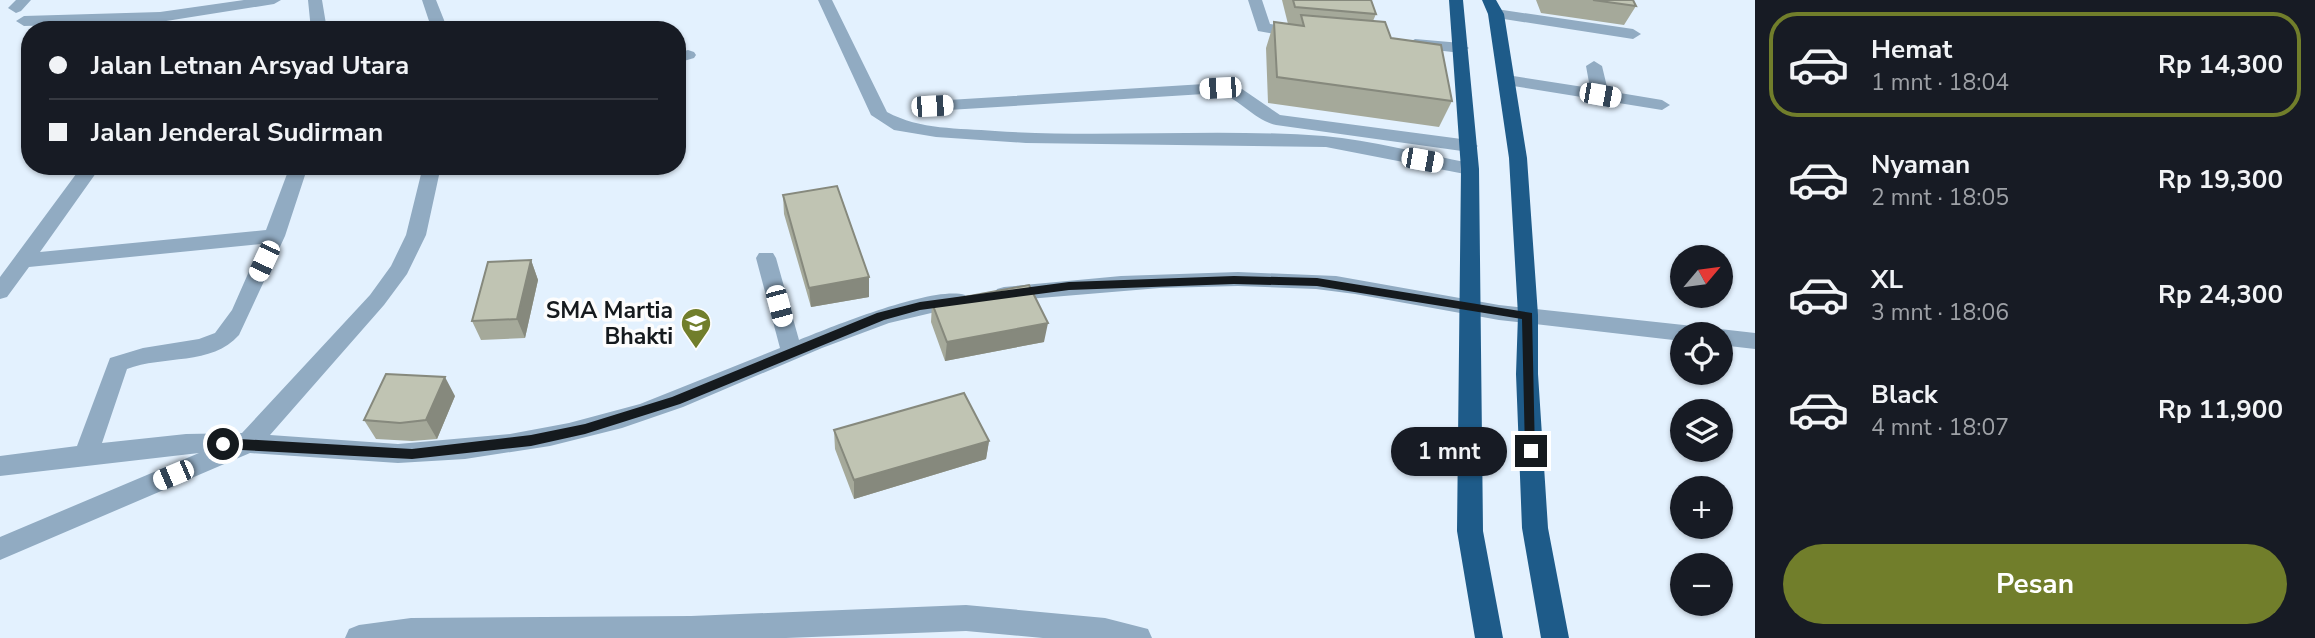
<!DOCTYPE html>
<html lang="id">
<meta charset="utf-8">
<style>
:root{--surface:#171b24;--page:#242831;--text:#f1f3f6;--muted:#9ea1a6;--line:#363941;--accent:#717e2b}
body{margin:0;font-family:"Nunito Sans",sans-serif;background:var(--page);color:var(--text);height:100vh;display:flex;flex-direction:column;font-size:26px;white-space:nowrap}
*{box-sizing:border-box;margin:0}
p{font-size:23px;color:var(--muted)}
.icon{flex:none;width:38px;height:38px;fill:none;stroke:currentColor;stroke-width:2;stroke-linecap:round;stroke-linejoin:round}
.map{position:relative;flex:1;overflow:hidden}
.details{display:flex;flex-direction:column;background:var(--surface);width:560px}
.details>*{flex:none}
.guide{position:absolute;left:21px;top:21px;width:665px;height:154px;border-radius:28px;box-shadow:0 2px 5px #0004;display:grid;align-content:center;height:154px;padding:0 28px;background:var(--surface)}
.needle{width:46px;rotate:61deg}
.fabs{position:absolute;left:1670px;top:245px;display:grid;gap:14px}
.fabs a{display:grid;place-items:center;width:63px;height:63px;border-radius:50%;background:var(--surface);box-shadow:0 2px 5px #0004;font-size:35px}
.end{position:absolute;width:32px;height:32px;margin:-16px;border:9px solid #151a1e;background:#fff;box-shadow:0 0 0 4px #fff}
.from{border-radius:50%}
.bubble{position:absolute;height:49px;border-radius:24px;background:var(--surface);box-shadow:0 2px 5px #0004;font-size:23px;font-weight:700;line-height:49px;text-align:center}
.car{position:absolute;width:21px;height:42px;margin:-21px -10px;border-radius:9px;box-shadow:0 0 5px 2px #0007;background:linear-gradient(#fff 24%,#345 0 40%,#fff 0 76%,#345 0 86%,#fff 0)}
.guide b{display:flex;align-items:center;gap:24px;height:66px;font-size:26px}
.guide b+b{border-top:2px solid var(--line)}
.guide i{width:18px;height:18px;background:var(--text)}
ul{padding:12px 0 0;list-style:none}
li{display:flex;align-items:center;gap:21px;height:105px;margin:0 14px 10px;padding:0 14px;border:4px solid transparent;border-radius:28px}
li div{flex:1}
li b{display:block;font-size:26px}
li em{font-style:normal;font-weight:700}
li.on{border-color:var(--accent)}
li>.icon{width:63px;height:63px;stroke-width:1.5}
.primary-button{display:flex;gap:14px;margin-top:auto;padding:14px 28px}
.primary-button a{flex:1;height:80px;border-radius:42px;background:var(--accent);color:#fff;font-size:28px;font-weight:700;line-height:80px;text-align:center}
main{display:flex;flex:1;min-height:0}
.map>svg:first-child{display:block}
.lines{fill:none;stroke-linecap:round;stroke-linejoin:round}
.minor{fill:#91abc2;fill-rule:evenodd}
.highway{fill:#1e5b89;fill-rule:evenodd}
.wall{fill:#a5a99a}
.shaded-wall{fill:#86897d}
.building{fill:#c0c4b3;stroke:#86897d;stroke-width:2}
.route{fill:#151a1e}
.labels{text-anchor:middle;dominant-baseline:central;stroke-width:7;stroke-linejoin:round;paint-order:stroke}
.poi-label{font-size:23px;font-weight:bold;fill:#151a1e;stroke:#fdfdfd;text-anchor:end}
</style>
<main>
<div class="map">
<svg width="1755" height="638" viewBox="0 0 1755 638">
<rect width="100%" height="100%" fill="#e3f1fe"/>
<g class="lines">
<path class="minor" d="M 16,0 L 31,0 L 21,11 L 16,13 L 8,8 Z
M 244,0 L 281,0 L 274,4 L 160,22 L 24,26 L 16,21 L 24,16 L 160,12 Z
M 308,0 L 322,0 L 327,30 L 311,30 Z
M 422,0 L 436,0 L 448,30 L 432,30 Z
M 818,0 L 832,0 L 887,112 C 920,130 959,128 995,131 C 1105,138 1215,128 1324,136 C 1371,140 1423,154 1470,163 L 1479,169 L 1470,175 L 1326,147 L 1026,143 L 936,137 L 894,130 L 871,115 Z
M 1248,0 L 1262,0 L 1270,24 L 1299,28 L 1307,33 L 1299,38 L 1258,31 Z
M 1496,9 L 1633,29 L 1641,34 L 1633,39 L 1491,17 L 1488,14 Z
M 1415,39 L 1461,43 L 1469,48 L 1461,53 L 1409,47 L 1407,44 Z
M 688,50 L 694,52 L 696,55 L 694,58 L 677,63 L 677,53 Z
M 1594,61 L 1602,66 L 1608,91 L 1662,100 L 1670,105 L 1662,110 L 1507,85 L 1499,80 L 1507,75 L 1590,88 L 1586,66 Z
M 1220,83 L 1242,89 L 1280,115 L 1469,140 L 1478,146 L 1469,152 L 1276,125 C 1254,120 1241,100 1220,93 L 932,111 L 924,106 L 932,101 Z
M 82,166 L 101,166 L 40,252 L 266,230 L 290,166 L 308,166 L 285,236 L 239,335 C 212,366 163,355 127,369 L 102,443 L 186,434 L 242,433 L 370,295 L 391,266 L 406,235 L 423,166 L 441,166 L 426,235 L 407,274 L 384,305 L 270,435 L 398,444 L 510,434 L 569,423 L 640,404 L 780,348 L 756,258 L 759,253 L 773,253 L 776,258 L 799,340 C 831,327 934,285 965,295 L 968,300 L 965,305 L 889,323 L 822,348 L 683,407 L 622,428 L 550,446 L 465,459 L 398,463 L 250,453 L 0,560 L 0,537 L 199,453 L 0,476 L 0,456 L 77,446 L 110,358 L 143,348 L 199,339 L 215,333 L 232,310 L 261,244 L 29,267 L 7,297 L 0,299 L 0,277 Z
M 1238,272 L 1336,276 L 1499,305 L 1693,326 L 1701,328 L 1704,334 L 1682,334 L 1682,341 L 1499,320 L 1355,294 L 1316,289 L 1238,286 L 1160,288 L 1004,301 L 997,299 L 994,294 L 997,289 L 1004,287 L 1121,276 Z
M 1720,329 L 1755,333 L 1755,349 L 1720,345 L 1720,334 L 1711,334 Z
M 966,605 L 1105,618 L 1148,629 L 1152,638 L 1043,638 L 966,631 L 786,638 L 345,638 L 349,629 L 359,625 L 411,618 L 691,616 Z"/>
<path class="highway" d="M 1449,0 L 1463,0 L 1479,169 L 1483,531 L 1503,638 L 1475,638 L 1457,531 L 1461,169 Z
M 1482,0 L 1496,0 L 1504,14 L 1527,158 L 1538,315 L 1538,374 L 1548,528 L 1569,638 L 1541,638 L 1522,528 L 1516,374 L 1518,315 L 1509,158 L 1488,14 Z"/>
</g>
<path class="wall" d="M 1282,0 L 1371,0 L 1376,14 L 1373,21 L 1452,101 L 1439,127 L 1268,103 L 1266,48 L 1274,22 L 1288,24 Z
M 1536,0 L 1633,0 L 1636,6 L 1624,25 L 1541,13 Z
M 783,195 L 869,297 L 811,307 L 784,214 Z
M 531,260 L 538,280 L 525,338 L 481,340 L 472,321 Z
M 932,303 L 1044,342 L 945,361 L 931,322 Z
M 455,396 L 437,439 L 412,441 L 376,439 L 364,420 Z
M 834,430 L 989,441 L 986,459 L 854,499 L 835,449 Z"/>
<path class="shaded-wall" d="M 531,260 L 538,280 L 525,338 L 517,319 Z
M 869,277 L 869,297 L 811,307 L 809,288 Z
M 1048,323 L 1044,342 L 945,361 L 947,342 Z
M 445,377 L 455,396 L 437,439 L 426,420 Z
M 989,441 L 986,459 L 854,499 L 854,480 Z"/>
<path class="building" d="M 1293,0 L 1371,0 L 1376,14 L 1295,7 Z
M 1593,0 L 1633,0 L 1636,6 Z
M 1301,15 L 1385,22 L 1391,38 L 1441,45 L 1452,101 L 1277,77 L 1274,22 L 1304,26 Z
M 837,186 L 869,277 L 809,288 L 783,195 Z
M 531,260 L 517,319 L 472,321 L 488,262 Z
M 1029,285 L 1048,323 L 947,342 L 932,303 Z
M 386,374 L 445,377 L 426,420 L 400,423 L 364,420 Z
M 964,393 L 989,441 L 854,480 L 834,430 Z"/>
<path class="route" d="M 1234,276 L 1317,278 L 1532,313 L 1535,455 L 1531,456 L 1525,451 L 1522,319 L 1317,286 L 1234,284 L 1069,290 L 920,310 L 884,320 L 680,404 L 585,434 L 531,446 L 412,459 L 223,449 L 217,444 L 223,438 L 412,449 L 531,435 L 585,424 L 672,397 L 877,313 L 920,302 L 1069,282 Z"/>
<defs>
<g id="school-pin" transform="scale(1.575)"><path d="M0 17L-7.5 6A9.5 9.5 0 1 1 7.5 6Z" fill="#717e2b" stroke="#fdfdfd"/><path d="M0-5L7-2L0 1L-7-2ZM-4 1L0 2.5L4 1V4Q0 6-4 4Z" fill="#fff"/></g>
</defs>
<g fill-rule="evenodd">
<use href="#school-pin" x="696" y="323"/>
</g>
<g class="labels">
<g class="poi-label">
<text x="673" y="310">SMA Martia<tspan x="673" dy="26">Bhakti</tspan></text>
</g>
</g>
</svg>
<div class="fabs">
<a><svg class="needle" viewBox="-14 -14 28 28"><path d="M0-13l5 13h-10z" fill="#e53935"/><path d="M0 13l5-13h-10z" fill="#9ea1a6"/></svg></a>
<a><svg class="icon" aria-label="locate" viewBox="0 0 24 24"><circle cx="12" cy="12" r="6"/><path d="M12 2v4M12 18v4M2 12h4M18 12h4"/></svg></a>
<a><svg class="icon" aria-label="layers" viewBox="0 0 24 24"><path d="M12 4l9 5-9 5-9-5zM3 14l9 5 9-5"/></svg></a>
<a>+</a>
<a>−</a>
</div>
<i class="end from" style="left:223px;top:444px"></i>
<i class="end" style="left:1531px;top:451px"></i>
<div class="bubble" style="left:1391px;top:427px;width:116px">1 mnt</div>
<i class="car" style="left:1220px;top:88px;rotate:267deg"></i>
<i class="car" style="left:1600px;top:95px;rotate:100deg"></i>
<i class="car" style="left:932px;top:106px;rotate:87deg"></i>
<i class="car" style="left:1422px;top:160px;rotate:100deg"></i>
<i class="car" style="left:264px;top:261px;rotate:205deg"></i>
<i class="car" style="left:779px;top:306px;rotate:165deg"></i>
<i class="car" style="left:173px;top:475px;rotate:247deg"></i>
<div class="guide">
<b><i class="from"></i>Jalan Letnan Arsyad Utara</b>
<b><i></i>Jalan Jenderal Sudirman</b>
</div>
</div>
<section class="details">
<ul>
<li class="on"><svg class="icon" aria-label="car" viewBox="0 0 24 24"><path d="M5 17H2v-5l4-1 3-4h7l3 4 3 1v5h-3M9 17h6M6 11h13"/><circle cx="7" cy="17" r="2"/><circle cx="17" cy="17" r="2"/></svg><div><b>Hemat</b><p>1 mnt · 18:04</p></div><em>Rp 14,300</em></li>
<li><svg class="icon" aria-label="car" viewBox="0 0 24 24"><path d="M5 17H2v-5l4-1 3-4h7l3 4 3 1v5h-3M9 17h6M6 11h13"/><circle cx="7" cy="17" r="2"/><circle cx="17" cy="17" r="2"/></svg><div><b>Nyaman</b><p>2 mnt · 18:05</p></div><em>Rp 19,300</em></li>
<li><svg class="icon" aria-label="car" viewBox="0 0 24 24"><path d="M5 17H2v-5l4-1 3-4h7l3 4 3 1v5h-3M9 17h6M6 11h13"/><circle cx="7" cy="17" r="2"/><circle cx="17" cy="17" r="2"/></svg><div><b>XL</b><p>3 mnt · 18:06</p></div><em>Rp 24,300</em></li>
<li><svg class="icon" aria-label="car" viewBox="0 0 24 24"><path d="M5 17H2v-5l4-1 3-4h7l3 4 3 1v5h-3M9 17h6M6 11h13"/><circle cx="7" cy="17" r="2"/><circle cx="17" cy="17" r="2"/></svg><div><b>Black</b><p>4 mnt · 18:07</p></div><em>Rp 11,900</em></li>
</ul>
<div class="primary-button"><a>Pesan</a></div>
</section>
</main>
